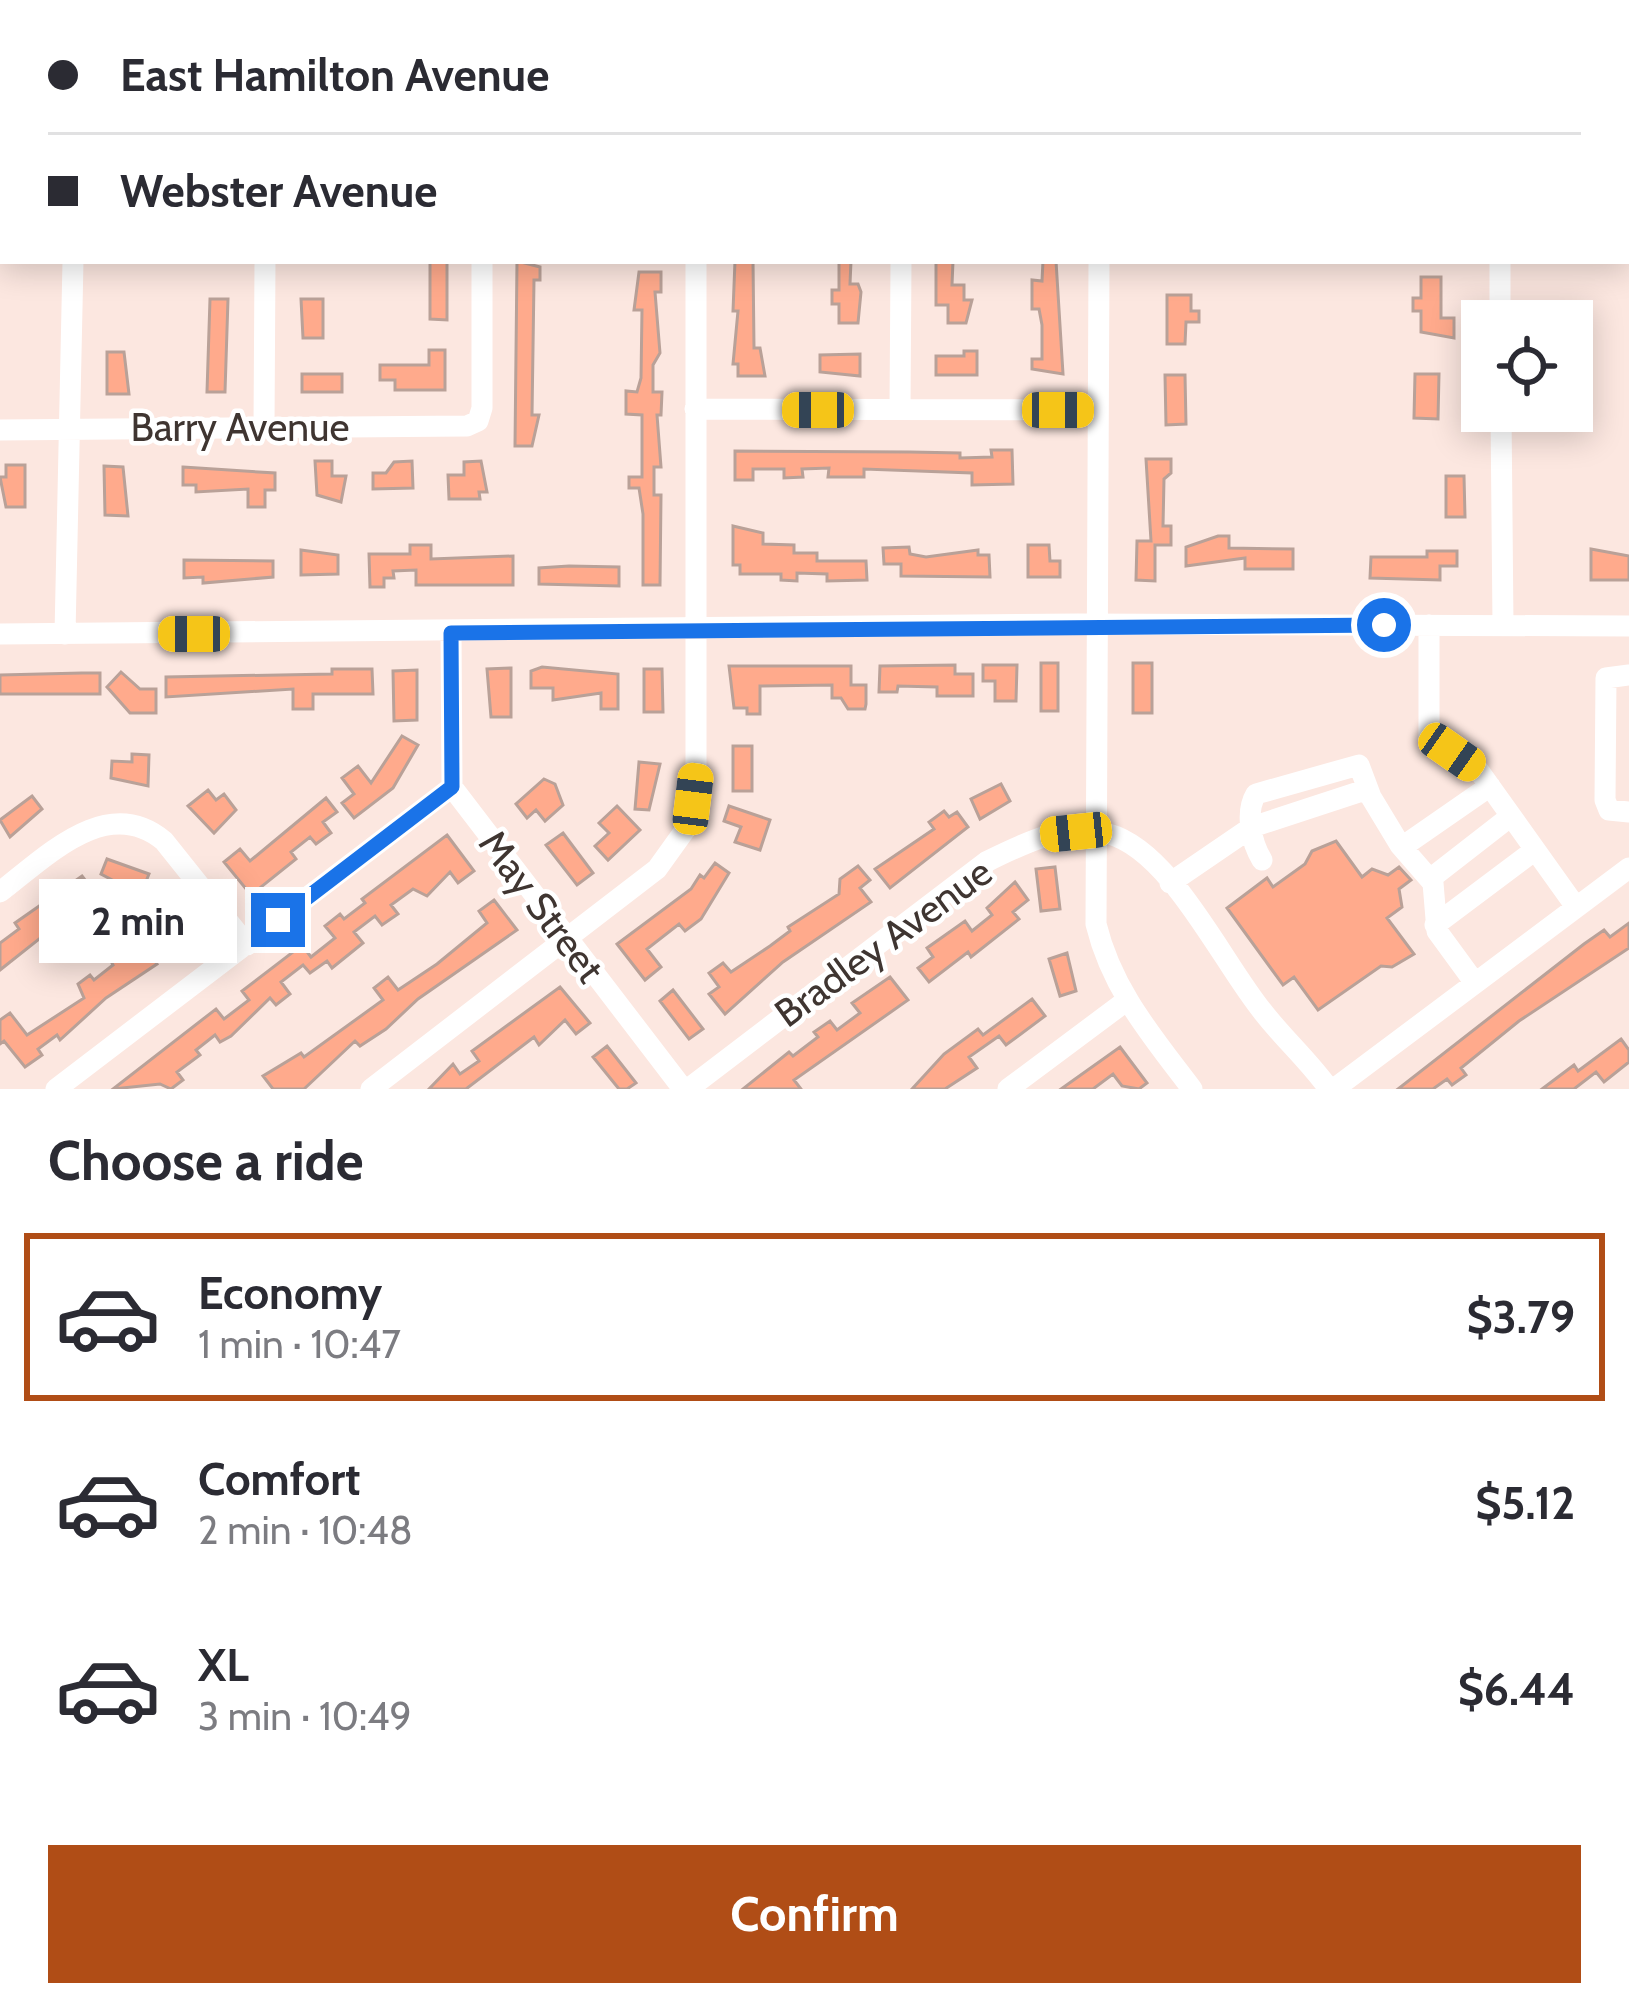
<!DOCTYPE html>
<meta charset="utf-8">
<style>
:root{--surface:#fff;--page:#f2f2f3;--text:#2b2b33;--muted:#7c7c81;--line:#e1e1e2;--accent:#b04d16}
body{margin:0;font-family:Cabin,sans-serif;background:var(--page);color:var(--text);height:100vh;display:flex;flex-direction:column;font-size:45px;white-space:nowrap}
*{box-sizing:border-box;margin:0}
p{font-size:39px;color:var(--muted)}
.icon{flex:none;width:66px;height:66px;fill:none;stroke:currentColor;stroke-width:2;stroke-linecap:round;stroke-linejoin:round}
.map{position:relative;height:1089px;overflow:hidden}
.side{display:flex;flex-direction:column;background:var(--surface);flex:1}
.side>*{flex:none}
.banner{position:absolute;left:0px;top:0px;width:1629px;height:264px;box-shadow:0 6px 30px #0003;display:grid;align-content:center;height:264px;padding:0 48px;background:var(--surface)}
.buttons{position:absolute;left:1461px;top:300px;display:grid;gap:24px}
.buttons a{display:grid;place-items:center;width:132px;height:132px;border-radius:0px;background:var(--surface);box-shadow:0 6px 30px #0003;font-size:60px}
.end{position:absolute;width:54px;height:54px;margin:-27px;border:15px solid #1a73e8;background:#fff;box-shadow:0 0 0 6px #fff}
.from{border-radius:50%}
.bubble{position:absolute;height:84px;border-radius:0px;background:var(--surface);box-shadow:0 6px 30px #0003;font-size:39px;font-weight:700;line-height:84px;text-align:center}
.car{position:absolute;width:36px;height:72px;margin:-36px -18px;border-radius:15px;box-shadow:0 0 9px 3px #0007;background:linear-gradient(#f5c518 24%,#345 0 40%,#f5c518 0 76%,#345 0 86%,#f5c518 0)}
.banner b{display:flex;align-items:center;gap:42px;height:114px;font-size:45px}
.banner b+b{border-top:3px solid var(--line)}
.banner i{width:30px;height:30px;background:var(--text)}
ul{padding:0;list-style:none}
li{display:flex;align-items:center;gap:36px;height:168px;margin:0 24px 18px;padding:0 24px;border:6px solid transparent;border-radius:0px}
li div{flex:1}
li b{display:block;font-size:45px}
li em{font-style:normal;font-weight:700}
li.active{border-color:var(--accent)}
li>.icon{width:108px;height:108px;stroke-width:1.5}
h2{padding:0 48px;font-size:54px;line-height:144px}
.cta{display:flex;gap:24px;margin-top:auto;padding:24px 48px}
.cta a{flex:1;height:138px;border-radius:0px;background:var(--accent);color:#fff;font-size:48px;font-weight:700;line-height:138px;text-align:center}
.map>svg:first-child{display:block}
.building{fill:#ffaa8c;stroke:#b9a198;stroke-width:3}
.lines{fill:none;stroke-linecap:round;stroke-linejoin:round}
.minor{stroke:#fff;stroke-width:21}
.route{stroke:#1a73e8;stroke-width:15}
.labels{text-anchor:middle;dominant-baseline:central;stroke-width:9;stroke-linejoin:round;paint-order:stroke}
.street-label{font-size:39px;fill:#3f3531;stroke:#fff}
</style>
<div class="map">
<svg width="1629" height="1089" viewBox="0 0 1629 1089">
<rect width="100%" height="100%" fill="#fce7e0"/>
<path class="building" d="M 430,261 L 447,261 L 447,320 L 430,319 Z
M 517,261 L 540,267 L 540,280 L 534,280 L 532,415 L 539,415 L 532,446 L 515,446 Z
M 735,261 L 753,261 L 754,348 L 760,348 L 765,376 L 738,376 L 738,364 L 733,364 L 738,311 L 733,311 Z
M 839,261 L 851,261 L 850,284 L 858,284 L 861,292 L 858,323 L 839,323 L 839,304 L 832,304 L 832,290 L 839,290 Z
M 936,261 L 953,261 L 952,285 L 964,285 L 964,300 L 972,300 L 966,323 L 948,323 L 948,305 L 936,305 Z
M 1043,261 L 1056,261 L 1063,374 L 1032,369 L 1032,359 L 1042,359 L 1042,325 L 1039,309 L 1032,309 L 1032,280 L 1042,281 Z
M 639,272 L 661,272 L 661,292 L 655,292 L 660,353 L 653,365 L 653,392 L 662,392 L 661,415 L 657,415 L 661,467 L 654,467 L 654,495 L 661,495 L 660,585 L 643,585 L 643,514 L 639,488 L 629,488 L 629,477 L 642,477 L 642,415 L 626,414 L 626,391 L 637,392 L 641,378 L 642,310 L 634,310 Z
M 1421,277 L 1441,277 L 1441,318 L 1454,318 L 1454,338 L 1421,332 L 1421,311 L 1413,311 L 1413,298 L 1421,298 Z
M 1167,295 L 1191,295 L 1191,311 L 1199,311 L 1199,322 L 1186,322 L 1185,344 L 1167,344 Z
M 210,299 L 228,299 L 225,392 L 207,392 Z
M 301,299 L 323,299 L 323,338 L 303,338 Z
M 429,350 L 445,350 L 445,390 L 395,390 L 395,380 L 380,380 L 380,365 L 429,365 Z
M 964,351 L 977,351 L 977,375 L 936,375 L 936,356 L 964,356 Z
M 107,352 L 124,352 L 129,394 L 107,394 Z
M 860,354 L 860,376 L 820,372 L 820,355 Z
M 302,374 L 342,374 L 342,392 L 302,392 Z
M 1415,374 L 1439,374 L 1438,419 L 1414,418 Z
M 1165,375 L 1185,375 L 1186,424 L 1166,425 Z
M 991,450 L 1012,450 L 1013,484 L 972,485 L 972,473 L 864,469 L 864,477 L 828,477 L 829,468 L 802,469 L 803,477 L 784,478 L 784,469 L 753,469 L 753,480 L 735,480 L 735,451 L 910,452 L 960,453 L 960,458 L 992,457 Z
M 1146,459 L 1171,459 L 1171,473 L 1164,479 L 1163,526 L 1171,526 L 1171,545 L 1155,545 L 1155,581 L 1136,580 L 1137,541 L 1151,541 Z
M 315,461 L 332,461 L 332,476 L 346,476 L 341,502 L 317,495 Z
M 412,461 L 413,488 L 373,489 L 373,473 L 386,473 L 394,462 Z
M 481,461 L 487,492 L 479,492 L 480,499 L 449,499 L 448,475 L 464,475 L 464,462 Z
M 6,465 L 25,465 L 25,507 L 6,507 L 0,477 L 6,477 Z
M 104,466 L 123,467 L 128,516 L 105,515 Z
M 183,467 L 275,473 L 275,490 L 265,490 L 265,507 L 248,507 L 248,489 L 196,492 L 196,485 L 183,485 Z
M 1446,476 L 1464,476 L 1465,517 L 1446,517 Z
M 733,526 L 763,533 L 763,544 L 794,545 L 794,553 L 817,553 L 817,561 L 866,561 L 867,580 L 827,581 L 827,574 L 797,573 L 797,581 L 781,580 L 781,574 L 740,574 L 740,565 L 733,565 Z
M 1218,536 L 1229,536 L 1229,548 L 1293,549 L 1293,569 L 1245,569 L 1245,558 L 1186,566 L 1186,547 Z
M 410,545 L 431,545 L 431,559 L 513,556 L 513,585 L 416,585 L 416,570 L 393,571 L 394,578 L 384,578 L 384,587 L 370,587 L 369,554 L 410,554 Z
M 1028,545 L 1049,545 L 1050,561 L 1060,561 L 1060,577 L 1028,577 Z
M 909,547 L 910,554 L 926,557 L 978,550 L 978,555 L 989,555 L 990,577 L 901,576 L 901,564 L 884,564 L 883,548 Z
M 1591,549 L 1629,556 L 1629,580 L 1591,580 Z
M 301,550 L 338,555 L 338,574 L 301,575 Z
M 1427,551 L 1457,551 L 1457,566 L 1440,566 L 1440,580 L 1370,578 L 1371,557 L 1427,557 Z
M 184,560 L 273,561 L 273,577 L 203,583 L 203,577 L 184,578 Z
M 569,566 L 619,567 L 619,586 L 539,584 L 539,568 Z
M 1041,663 L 1058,663 L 1058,711 L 1041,711 Z
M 1133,663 L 1152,663 L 1152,713 L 1133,713 Z
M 955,665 L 955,674 L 973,674 L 973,696 L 937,696 L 937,687 L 898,686 L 897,692 L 879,692 L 880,666 Z
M 983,665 L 1017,665 L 1016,701 L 995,701 L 995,681 L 983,681 Z
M 729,666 L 851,666 L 851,685 L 866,685 L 866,704 L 865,709 L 848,709 L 841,698 L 832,698 L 832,685 L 760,686 L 760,714 L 747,714 L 747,708 L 734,708 Z
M 542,667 L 618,674 L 618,709 L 601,709 L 601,693 L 553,700 L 553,688 L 531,688 L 531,671 Z
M 511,668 L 511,717 L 491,717 L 487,669 Z
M 332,669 L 372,669 L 373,694 L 313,694 L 313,709 L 293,709 L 293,689 L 166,697 L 166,677 L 332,674 Z
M 644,669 L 662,669 L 663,712 L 644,712 Z
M 417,670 L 417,720 L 394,721 L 393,671 Z
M 121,672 L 140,689 L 156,689 L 156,713 L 130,713 L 107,687 Z
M 82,673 L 100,673 L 100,694 L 0,694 L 0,675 Z
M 402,736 L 418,745 L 393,788 L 354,818 L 342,803 L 354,794 L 342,778 L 358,766 L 371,783 Z
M 733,746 L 752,746 L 752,791 L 733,791 Z
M 132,754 L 149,755 L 148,786 L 111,778 L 112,761 L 132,762 Z
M 639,762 L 660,764 L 649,810 L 635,809 Z
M 544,779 L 555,784 L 563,805 L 545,821 L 536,810 L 527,818 L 516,804 Z
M 1001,784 L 1010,801 L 980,819 L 971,799 Z
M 208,790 L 216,800 L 224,794 L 236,810 L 214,833 L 188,806 Z
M 32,796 L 42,809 L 10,837 L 0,820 Z
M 326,798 L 337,812 L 323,822 L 331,833 L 316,844 L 310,837 L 291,852 L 296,859 L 251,895 L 224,862 L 240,849 L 250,861 Z
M 617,806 L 640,830 L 608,860 L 595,846 L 609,833 L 599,823 Z
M 729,806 L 770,820 L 760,850 L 735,842 L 741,827 L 724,821 Z
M 944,811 L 949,817 L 957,812 L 968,827 L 890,888 L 875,869 L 934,829 L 929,822 Z
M 563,833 L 593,873 L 577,885 L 546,845 Z
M 447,835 L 474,871 L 458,883 L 450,872 L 427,896 L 413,889 L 391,905 L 398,914 L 382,925 L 375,916 L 354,932 L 363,943 L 332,968 L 327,961 L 310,973 L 303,965 L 281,982 L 290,994 L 276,1005 L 270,998 L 231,1036 L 220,1042 L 215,1035 L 196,1050 L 200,1055 L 177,1072 L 183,1080 L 171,1089 L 160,1084 L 113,1089 L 216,1009 L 224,1019 L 249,1000 L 242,991 L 302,945 L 311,957 L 335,938 L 325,926 L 340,914 L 344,919 L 365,903 L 362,899 Z
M 1336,841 L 1362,877 L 1372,869 L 1388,875 L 1399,867 L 1411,880 L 1399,889 L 1402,907 L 1387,918 L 1414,954 L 1392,967 L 1381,966 L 1318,1010 L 1294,977 L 1283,985 L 1227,908 L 1267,878 L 1273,887 L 1305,864 L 1312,851 Z
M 107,859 L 149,874 L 143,889 L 135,892 L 101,874 Z
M 715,863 L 729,873 L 701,919 L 685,931 L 679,924 L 647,949 L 661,967 L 645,980 L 617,944 L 691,889 L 700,875 L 704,878 Z
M 858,866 L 870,880 L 860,888 L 871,902 L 783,962 L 725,1014 L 709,994 L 719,987 L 709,973 L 723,963 L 731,972 L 770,946 L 790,931 L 788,927 L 839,894 L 840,879 Z
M 1055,867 L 1060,909 L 1041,911 L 1036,869 Z
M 82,876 L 104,905 L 88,917 L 75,901 L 53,917 L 56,923 L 43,936 L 0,970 L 0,943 L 19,929 L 15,923 Z
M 1015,882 L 1028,900 L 1013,912 L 1019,919 L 971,957 L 968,952 L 929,982 L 918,968 L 933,957 L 927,948 L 965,921 L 972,931 L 992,915 L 987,908 Z
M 168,897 L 195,937 L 178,949 L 154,907 Z
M 494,900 L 517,930 L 418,999 L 386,1029 L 360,1046 L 355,1041 L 304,1089 L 273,1089 L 263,1076 L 301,1053 L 304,1057 L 383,1000 L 374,988 L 388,977 L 398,990 L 437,964 L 487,923 L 479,911 Z
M 1629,923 L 1629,948 L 1519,1021 L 1461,1068 L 1466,1075 L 1452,1085 L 1447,1079 L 1433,1089 L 1398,1089 L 1584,944 L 1604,930 L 1610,937 Z
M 143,944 L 157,964 L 106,998 L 60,1040 L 57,1035 L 38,1049 L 42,1055 L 25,1067 L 4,1041 L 0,1044 L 0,1020 L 10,1013 L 27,1035 L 84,998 L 78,984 L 90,975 L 94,980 L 113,965 L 111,961 Z
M 1067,953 L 1076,991 L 1060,996 L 1049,959 Z
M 890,977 L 908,1000 L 794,1080 L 801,1089 L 743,1089 L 789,1052 L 793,1056 L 818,1037 L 814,1032 L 830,1021 L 837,1030 L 860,1013 L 852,1003 Z
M 560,987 L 590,1023 L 576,1034 L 565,1020 L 539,1045 L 534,1037 L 466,1089 L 429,1089 L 453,1064 L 460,1074 L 479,1061 L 472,1051 Z
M 673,990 L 703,1029 L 689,1039 L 660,1001 Z
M 1032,999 L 1045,1016 L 1006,1045 L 999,1036 L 969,1057 L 977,1068 L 945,1089 L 912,1089 L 944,1054 L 978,1029 L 983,1035 Z
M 1621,1039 L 1629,1050 L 1629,1062 L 1604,1082 L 1596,1072 L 1574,1089 L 1542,1089 L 1574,1065 L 1578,1071 Z
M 607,1046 L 636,1083 L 627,1089 L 619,1089 L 593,1057 Z
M 1120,1047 L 1147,1083 L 1139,1089 L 1122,1086 L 1113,1074 L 1093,1089 L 1061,1089 Z"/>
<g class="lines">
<path class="minor" d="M 75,3 L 75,0
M 267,3 L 267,0
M 484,3 L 484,0
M 699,3 L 699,0
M 902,3 L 902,0
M 1102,3 L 1102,0
M 1504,3 L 1504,0
M 1099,261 L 1096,924 C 1112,990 1152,1036 1192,1089
M 1500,261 L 1500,321
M 695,409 L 1097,410
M 900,409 L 901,261
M 1501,411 L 1503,625
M 264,426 L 265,261
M 0,430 L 467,426 L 478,421 L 482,408 L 482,261
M 1429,625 L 1429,743 L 1479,771 L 1576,907
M 451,633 L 452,787 L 683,1089
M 0,634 L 1078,624 L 1629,626
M 65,634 L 73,261
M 1629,675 L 1606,678 L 1605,800 L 1609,810 L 1629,812
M 1402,847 L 1490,786
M 1262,860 C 1251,842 1245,812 1256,794 L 1359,765 L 1371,797 L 1400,845 L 1433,883 L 1437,931 L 1475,983
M 1430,879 L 1511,816
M 1170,883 L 1252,827 L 1368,789
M 0,892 C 46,857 107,793 164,841 L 247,945
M 1435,925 L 1535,850
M 56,1089 L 452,787
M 371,1089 L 657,869 L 690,823 L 696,774 L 696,261
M 688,1089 L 986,862 C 1024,843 1066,822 1109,834 C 1171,851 1222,962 1263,1012 C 1284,1039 1309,1061 1329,1089
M 1008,1089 L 1126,1001
M 1334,1089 L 1629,868"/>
</g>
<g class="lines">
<path class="route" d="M 278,920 L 452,787 L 451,633 L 1384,625"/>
</g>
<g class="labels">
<g class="street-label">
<text x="240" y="427">Barry Avenue</text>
<text transform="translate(542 906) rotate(53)">May Street</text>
<text transform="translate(883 942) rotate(-36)">Bradley Avenue</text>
</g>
</g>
</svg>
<div class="buttons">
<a><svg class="icon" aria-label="locate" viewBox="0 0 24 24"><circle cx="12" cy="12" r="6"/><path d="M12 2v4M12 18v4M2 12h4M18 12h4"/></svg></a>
</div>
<i class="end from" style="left:1384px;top:625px"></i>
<i class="end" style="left:278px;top:920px"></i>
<div class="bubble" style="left:39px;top:879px;width:198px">2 min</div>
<i class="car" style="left:818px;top:410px;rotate:270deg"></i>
<i class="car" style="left:1058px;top:410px;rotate:90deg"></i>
<i class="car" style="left:194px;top:634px;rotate:270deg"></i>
<i class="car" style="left:1452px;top:752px;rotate:125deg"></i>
<i class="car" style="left:693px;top:799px;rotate:7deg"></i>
<i class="car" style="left:1076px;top:832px;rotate:264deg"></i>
<div class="banner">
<b><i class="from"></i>East Hamilton Avenue</b>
<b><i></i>Webster Avenue</b>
</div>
</div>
<section class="side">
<h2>Choose a ride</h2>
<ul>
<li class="active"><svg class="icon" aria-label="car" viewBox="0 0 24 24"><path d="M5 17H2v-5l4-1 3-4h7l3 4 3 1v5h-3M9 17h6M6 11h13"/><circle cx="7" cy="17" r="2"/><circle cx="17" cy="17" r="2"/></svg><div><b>Economy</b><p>1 min · 10:47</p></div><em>$3.79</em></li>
<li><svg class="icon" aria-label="car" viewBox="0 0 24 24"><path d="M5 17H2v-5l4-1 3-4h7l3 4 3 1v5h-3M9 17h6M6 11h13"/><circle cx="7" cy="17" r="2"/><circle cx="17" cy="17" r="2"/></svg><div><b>Comfort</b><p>2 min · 10:48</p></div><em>$5.12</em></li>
<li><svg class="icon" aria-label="car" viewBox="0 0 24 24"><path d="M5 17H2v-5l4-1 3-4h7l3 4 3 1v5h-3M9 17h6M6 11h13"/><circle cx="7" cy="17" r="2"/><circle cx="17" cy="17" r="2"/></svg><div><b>XL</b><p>3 min · 10:49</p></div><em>$6.44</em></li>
</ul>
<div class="cta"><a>Confirm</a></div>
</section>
